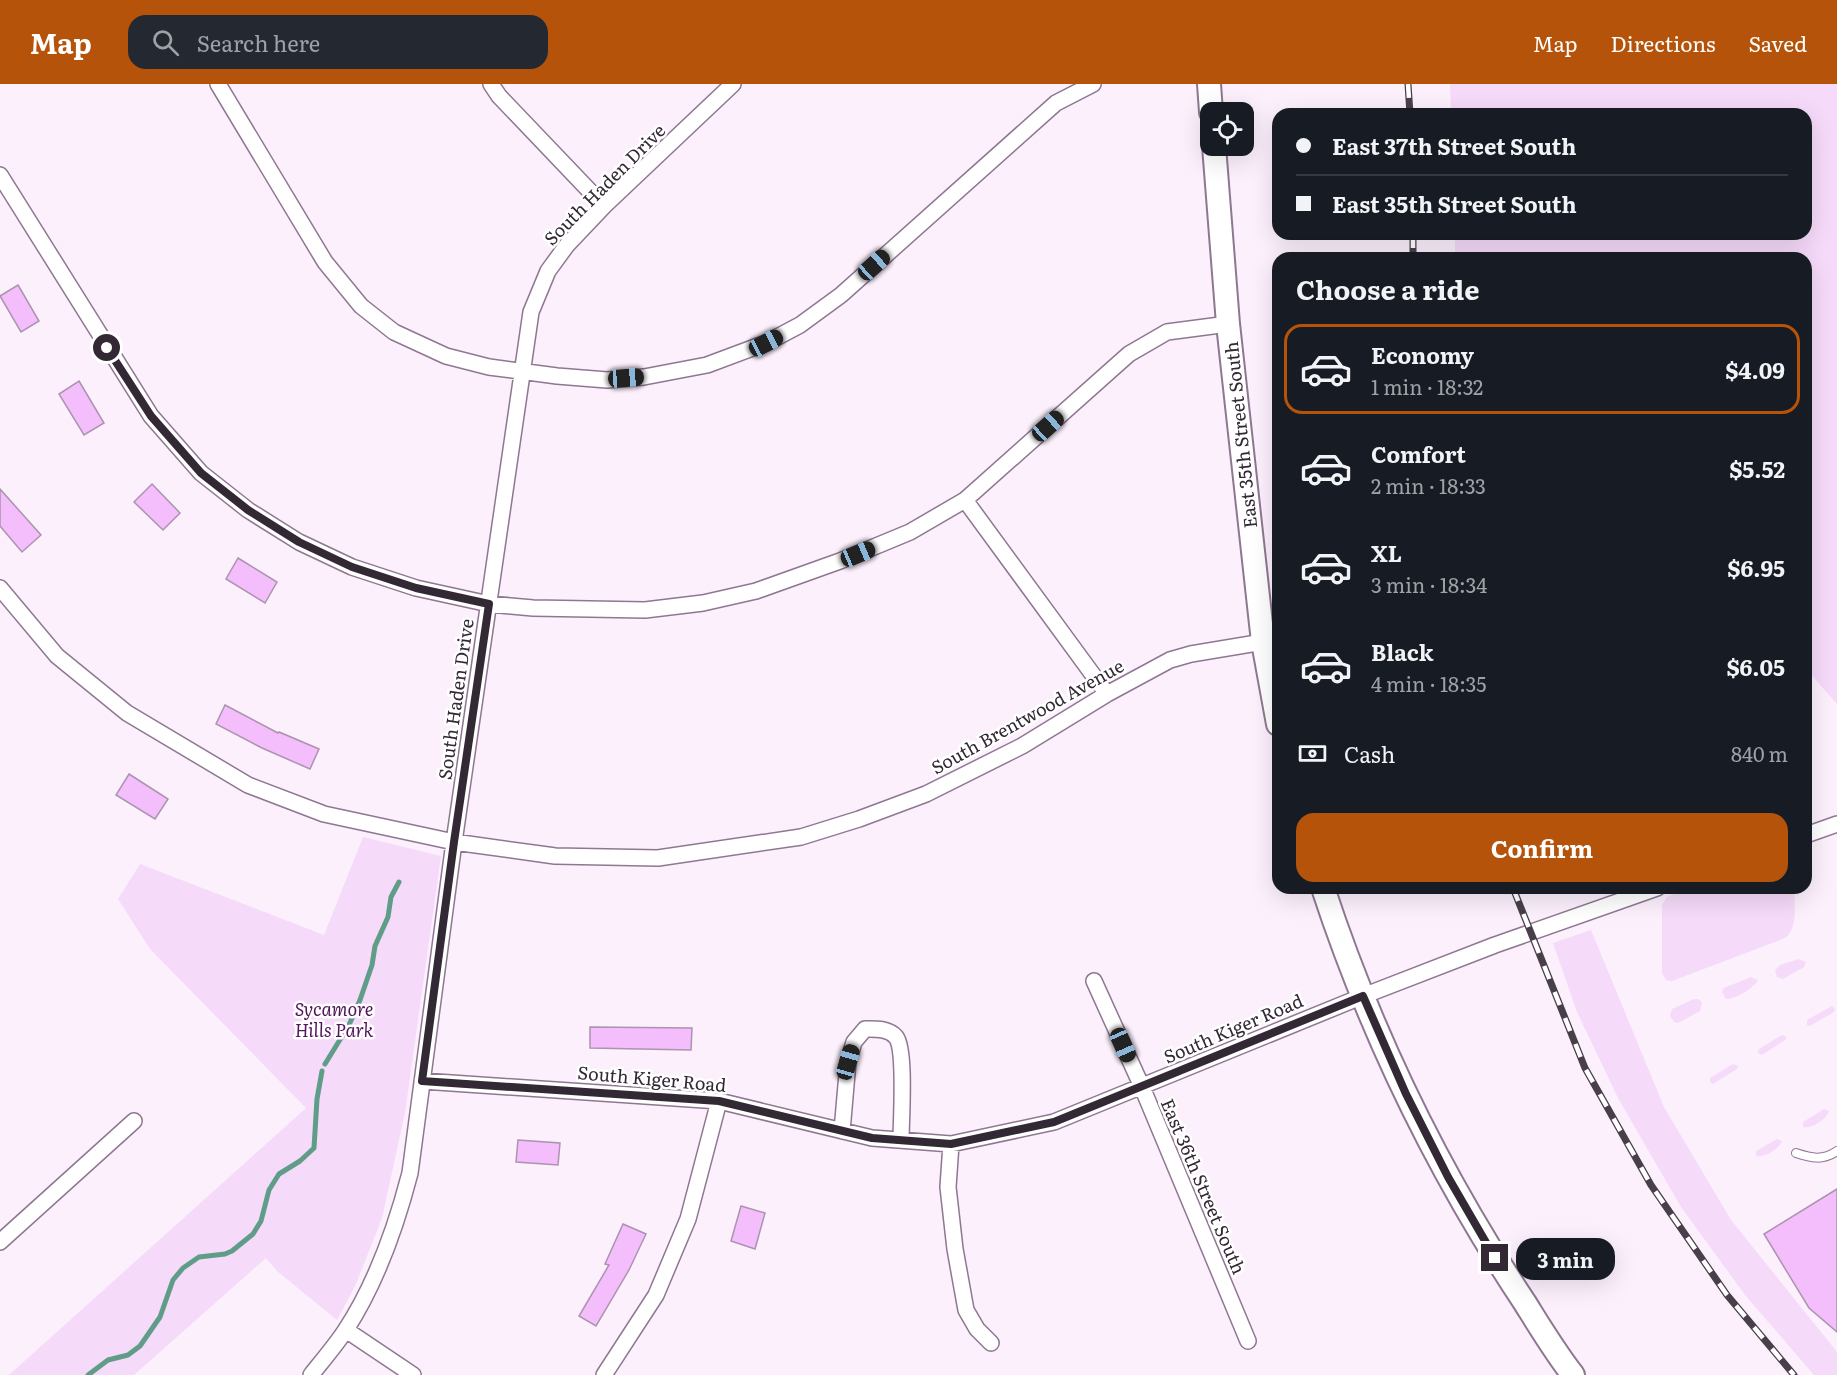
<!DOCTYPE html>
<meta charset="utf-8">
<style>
:root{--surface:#171b24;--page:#242831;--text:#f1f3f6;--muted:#9ea1a6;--line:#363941;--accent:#b45309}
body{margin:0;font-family:Literata,serif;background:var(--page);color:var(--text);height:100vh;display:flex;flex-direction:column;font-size:22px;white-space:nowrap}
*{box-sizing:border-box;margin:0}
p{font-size:20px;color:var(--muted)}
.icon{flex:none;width:33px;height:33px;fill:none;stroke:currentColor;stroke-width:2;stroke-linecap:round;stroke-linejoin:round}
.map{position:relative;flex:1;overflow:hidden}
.drawer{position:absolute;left:1272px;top:168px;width:540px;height:642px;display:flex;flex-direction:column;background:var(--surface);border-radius:18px;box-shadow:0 6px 24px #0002}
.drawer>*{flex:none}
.hud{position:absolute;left:1272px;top:24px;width:540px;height:132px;border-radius:18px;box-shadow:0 6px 24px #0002;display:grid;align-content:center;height:132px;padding:0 24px;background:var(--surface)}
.buttons{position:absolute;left:1200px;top:18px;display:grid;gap:12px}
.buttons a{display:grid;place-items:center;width:54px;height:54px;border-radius:12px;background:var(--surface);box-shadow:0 6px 24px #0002;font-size:30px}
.end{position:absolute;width:27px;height:27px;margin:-14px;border:8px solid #332934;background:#fff;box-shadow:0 0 0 3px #fff}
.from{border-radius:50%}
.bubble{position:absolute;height:42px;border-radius:18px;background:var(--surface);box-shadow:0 6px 24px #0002;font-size:20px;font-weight:700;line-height:42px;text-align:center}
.car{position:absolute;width:18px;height:36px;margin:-18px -9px;border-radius:8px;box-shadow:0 0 4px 2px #0007;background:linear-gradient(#222 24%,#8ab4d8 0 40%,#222 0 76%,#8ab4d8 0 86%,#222 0)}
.hud b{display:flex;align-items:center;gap:21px;height:57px;font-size:22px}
.hud b+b{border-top:2px solid var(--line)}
.hud i{width:15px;height:15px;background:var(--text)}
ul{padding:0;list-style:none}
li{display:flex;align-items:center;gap:18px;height:90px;margin:0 12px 9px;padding:0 12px;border:3px solid transparent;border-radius:18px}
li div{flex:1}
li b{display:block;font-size:22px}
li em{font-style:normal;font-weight:700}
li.active{border-color:var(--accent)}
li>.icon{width:54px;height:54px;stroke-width:1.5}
h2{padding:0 24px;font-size:27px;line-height:72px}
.pay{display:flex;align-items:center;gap:15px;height:66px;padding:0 24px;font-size:22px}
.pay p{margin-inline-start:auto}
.action{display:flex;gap:12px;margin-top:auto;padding:12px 24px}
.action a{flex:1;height:69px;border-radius:18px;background:var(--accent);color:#fff;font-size:24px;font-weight:700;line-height:69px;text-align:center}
header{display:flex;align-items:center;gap:36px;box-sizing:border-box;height:84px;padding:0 30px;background:var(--accent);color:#fff}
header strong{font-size:28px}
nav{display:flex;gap:33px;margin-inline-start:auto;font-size:21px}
.search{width:420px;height:54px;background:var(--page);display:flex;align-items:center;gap:15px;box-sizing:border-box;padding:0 21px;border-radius:18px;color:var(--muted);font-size:22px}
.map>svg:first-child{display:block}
.green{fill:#f5daf9}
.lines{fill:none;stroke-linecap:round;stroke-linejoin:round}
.stream{stroke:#609d89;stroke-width:5}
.building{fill:#f3befb;stroke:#ac93af;stroke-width:1.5}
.service-casing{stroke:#8f7792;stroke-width:10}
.minor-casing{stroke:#8f7792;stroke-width:18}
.secondary-casing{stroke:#8f7792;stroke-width:26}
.service{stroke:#fff;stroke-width:8}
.minor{stroke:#fff;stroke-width:15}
.secondary{stroke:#fff;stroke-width:22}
.rail-casing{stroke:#493f4a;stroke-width:7}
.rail{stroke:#fff;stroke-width:4.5;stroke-dasharray:14;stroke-linecap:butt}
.route{stroke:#332934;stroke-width:8}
.labels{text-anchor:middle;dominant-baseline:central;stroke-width:5;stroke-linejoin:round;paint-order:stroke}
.street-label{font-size:18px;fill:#332934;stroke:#fff}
.park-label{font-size:18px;font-style:italic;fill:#53145c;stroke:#fff}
</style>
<header>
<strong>Map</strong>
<div class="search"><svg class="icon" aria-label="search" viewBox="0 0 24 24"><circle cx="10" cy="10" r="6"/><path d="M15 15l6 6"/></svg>Search here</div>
<nav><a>Map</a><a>Directions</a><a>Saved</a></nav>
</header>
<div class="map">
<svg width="1837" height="1291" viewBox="0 0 1837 1291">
<rect width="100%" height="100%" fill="#fbf0fc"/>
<path class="green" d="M 1450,0 L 1837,0 L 1837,620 L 1806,585 L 1806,174 L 1455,174 L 1455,150 L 1806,150 L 1806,30 L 1451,30 Z
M 363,753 L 441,772 L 405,1029 L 382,1134 L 356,1200 L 337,1236 L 277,1187 L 266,1174 L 134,1291 L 9,1291 L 306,1024 L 150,865 L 118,815 L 140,780 L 324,851 Z
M 1689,804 L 1794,804 C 1794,820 1799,843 1785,854 L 1672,897 L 1666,896 L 1662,889 L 1662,821 L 1667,813 Z
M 1591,846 L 1664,1023 L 1731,1136 L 1837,1268 L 1837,1291 L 1814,1291 L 1745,1211 L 1681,1123 L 1618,1014 L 1577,928 L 1553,859 Z
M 1799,875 L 1806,878 L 1804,883 L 1783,895 L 1777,893 L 1775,886 L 1780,881 Z
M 1751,893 L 1758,896 C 1753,905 1735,915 1726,915 L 1722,908 L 1724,904 Z
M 1694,915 L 1698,915 L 1702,918 L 1700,927 L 1678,939 L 1674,938 L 1670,932 L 1672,925 Z
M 1832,922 L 1835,925 L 1834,928 L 1810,942 L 1807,941 L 1807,936 Z
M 1782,951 L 1787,953 L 1785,956 L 1762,971 L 1758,969 L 1759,965 Z
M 1733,980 L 1738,982 L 1737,985 L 1713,1000 L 1710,998 L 1710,994 Z
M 1824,1025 L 1829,1027 C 1826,1036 1811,1045 1803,1043 L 1803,1038 Z
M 1777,1055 L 1782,1057 C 1779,1065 1765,1074 1756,1072 L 1756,1067 Z"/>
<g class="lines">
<path class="stream" d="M 325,980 L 349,941 L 360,916 L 372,881 L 375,862 L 388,833 L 391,813 L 399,798
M 88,1291 L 108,1276 L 128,1271 L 140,1262 L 160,1233 L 173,1196 L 183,1184 L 199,1173 L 225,1170 L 232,1167 L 253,1150 L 261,1137 L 269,1106 L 279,1090 L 300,1077 L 314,1064 L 317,1015 L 322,987"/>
</g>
<path class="building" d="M 18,201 L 39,237 L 21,248 L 0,212 Z
M 79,297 L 104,339 L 84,351 L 59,310 Z
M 152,400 L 180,429 L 163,446 L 134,418 Z
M 0,405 L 41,451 L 22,468 L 0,442 Z
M 238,474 L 277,498 L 265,519 L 226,495 Z
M 225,621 L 278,649 L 279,648 L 319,665 L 310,685 L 262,664 L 216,640 Z
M 129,690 L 168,715 L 155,735 L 116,711 Z
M 590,943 L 692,944 L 691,966 L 590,964 Z
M 518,1056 L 560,1059 L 558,1081 L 516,1078 Z
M 1837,1105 L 1837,1248 L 1809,1224 L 1764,1150 Z
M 741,1122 L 765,1129 L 755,1165 L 731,1157 Z
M 623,1140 L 646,1150 L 629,1186 L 596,1242 L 579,1232 L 609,1181 L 605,1180 Z"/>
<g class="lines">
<g class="service-casing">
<path id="service" d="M 1796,1069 C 1811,1074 1823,1077 1837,1067"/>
</g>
<g class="minor-casing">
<path id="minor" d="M 218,0 L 325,178 L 361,222 L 394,248 L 446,272 L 489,283 L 557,292 L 607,296 L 644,293 L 707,281 L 766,259 L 800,241 L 841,211 L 1056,19 L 1093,0
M 491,0 L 499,12 L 604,122
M 0,91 L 151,332 L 201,389 L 248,426 L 299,458 L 352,483 L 416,504 L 489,520 L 533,524 L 645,526 L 703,519 L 756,507 L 840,477 L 910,448 L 965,416 L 1129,270 L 1167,248 L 1228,240
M 965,416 L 1107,610
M 0,504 L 57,572 L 127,629 L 248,701 L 324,730 L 454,758 L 555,772 L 658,774 L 801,753 L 859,735 L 926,710 L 1022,662 L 1107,610 L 1170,576 L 1191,570 L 1263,558
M 1806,751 L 1837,740
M 1094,897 L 1142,1003 L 1248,1257
M 422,997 L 719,1017 L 872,1054 L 951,1060 L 1054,1038 L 1363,912 L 1495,861 L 1657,804
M 842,1047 L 848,978 L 854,958 L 865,945 C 875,945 888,944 896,953 C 906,966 901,1037 901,1056
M 951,1060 L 948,1103 L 955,1165 L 966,1226 L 977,1245 L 991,1259
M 0,1158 L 134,1037
M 346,1246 L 413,1291
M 311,1291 C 323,1276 335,1262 345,1247 C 376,1200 396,1143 410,1089 L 454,758 L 531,228 L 548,187 L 567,161 L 604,122 L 733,0
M 604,1291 L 656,1211 L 688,1135 L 719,1017"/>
</g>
<g class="secondary-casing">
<path id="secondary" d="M 1209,0 L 1211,28
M 1214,62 L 1228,240 L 1263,558 L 1278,640
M 1323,804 C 1371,950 1440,1091 1525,1219 C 1540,1243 1555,1268 1573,1291"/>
</g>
<use href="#service" class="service"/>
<use href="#minor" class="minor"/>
<use href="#secondary" class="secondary"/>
<g class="rail-casing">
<path id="rail" d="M 1408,0 L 1410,30
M 1413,150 L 1413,174
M 1513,804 L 1585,984 L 1651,1101 L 1727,1211 L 1794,1291"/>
</g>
<use href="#rail" class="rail"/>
</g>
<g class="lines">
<path class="route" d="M 107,264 L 151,332 L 201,389 L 248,426 L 299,458 L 352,483 L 416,504 L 489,520 L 454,758 L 422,997 L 719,1017 L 872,1054 L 951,1060 L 1054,1038 L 1363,912 L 1406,1010 L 1448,1093 L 1495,1174"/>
</g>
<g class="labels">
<g class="street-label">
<text transform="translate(604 100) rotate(-45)">South Haden Drive</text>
<text transform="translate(1240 351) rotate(-96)">East 35th Street South</text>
<text transform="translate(455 615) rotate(-82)">South Haden Drive</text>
<text transform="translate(1027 632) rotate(-29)">South Brentwood Avenue</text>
<text transform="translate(1233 944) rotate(-23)">South Kiger Road</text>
<text transform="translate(652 994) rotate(5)">South Kiger Road</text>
<text transform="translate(1204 1102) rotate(67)">East 36th Street South</text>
</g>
<g class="park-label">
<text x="334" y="924">Sycamore<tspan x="334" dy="21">Hills Park</tspan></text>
</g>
</g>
</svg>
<div class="buttons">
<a><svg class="icon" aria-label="locate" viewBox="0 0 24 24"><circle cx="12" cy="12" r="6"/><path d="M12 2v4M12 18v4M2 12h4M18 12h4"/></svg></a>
</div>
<i class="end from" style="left:107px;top:264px"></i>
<i class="end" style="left:1495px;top:1174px"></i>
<div class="bubble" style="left:1516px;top:1154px;width:99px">3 min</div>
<i class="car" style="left:874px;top:181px;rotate:48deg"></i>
<i class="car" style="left:766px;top:259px;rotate:62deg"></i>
<i class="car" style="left:626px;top:294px;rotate:86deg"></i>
<i class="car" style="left:1048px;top:342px;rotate:48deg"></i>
<i class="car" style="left:858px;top:470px;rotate:67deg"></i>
<i class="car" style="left:1123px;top:961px;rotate:156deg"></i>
<i class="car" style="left:848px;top:978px;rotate:16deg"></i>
<div class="hud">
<b><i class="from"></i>East 37th Street South</b>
<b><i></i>East 35th Street South</b>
</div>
<section class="drawer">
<h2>Choose a ride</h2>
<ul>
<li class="active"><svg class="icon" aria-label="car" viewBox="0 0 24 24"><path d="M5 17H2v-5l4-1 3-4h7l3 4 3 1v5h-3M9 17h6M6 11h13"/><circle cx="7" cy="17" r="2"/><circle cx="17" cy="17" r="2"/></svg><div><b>Economy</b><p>1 min · 18:32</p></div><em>$4.09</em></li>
<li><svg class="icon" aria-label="car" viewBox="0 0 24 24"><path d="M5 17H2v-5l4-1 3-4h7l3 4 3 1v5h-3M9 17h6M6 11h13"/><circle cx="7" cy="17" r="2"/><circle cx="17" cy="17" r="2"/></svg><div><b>Comfort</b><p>2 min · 18:33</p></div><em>$5.52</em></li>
<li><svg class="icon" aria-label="car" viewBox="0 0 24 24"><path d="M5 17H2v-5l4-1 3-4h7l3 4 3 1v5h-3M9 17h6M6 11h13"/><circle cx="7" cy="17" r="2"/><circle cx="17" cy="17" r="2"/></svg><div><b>XL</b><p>3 min · 18:34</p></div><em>$6.95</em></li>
<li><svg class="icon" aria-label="car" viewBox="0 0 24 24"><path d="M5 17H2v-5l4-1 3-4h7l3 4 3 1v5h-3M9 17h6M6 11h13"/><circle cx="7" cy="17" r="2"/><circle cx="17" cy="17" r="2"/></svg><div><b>Black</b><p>4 min · 18:35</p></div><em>$6.05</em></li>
</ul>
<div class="pay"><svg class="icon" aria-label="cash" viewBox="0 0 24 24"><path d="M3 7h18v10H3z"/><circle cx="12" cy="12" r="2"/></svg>Cash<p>840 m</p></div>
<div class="action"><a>Confirm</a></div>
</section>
</div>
